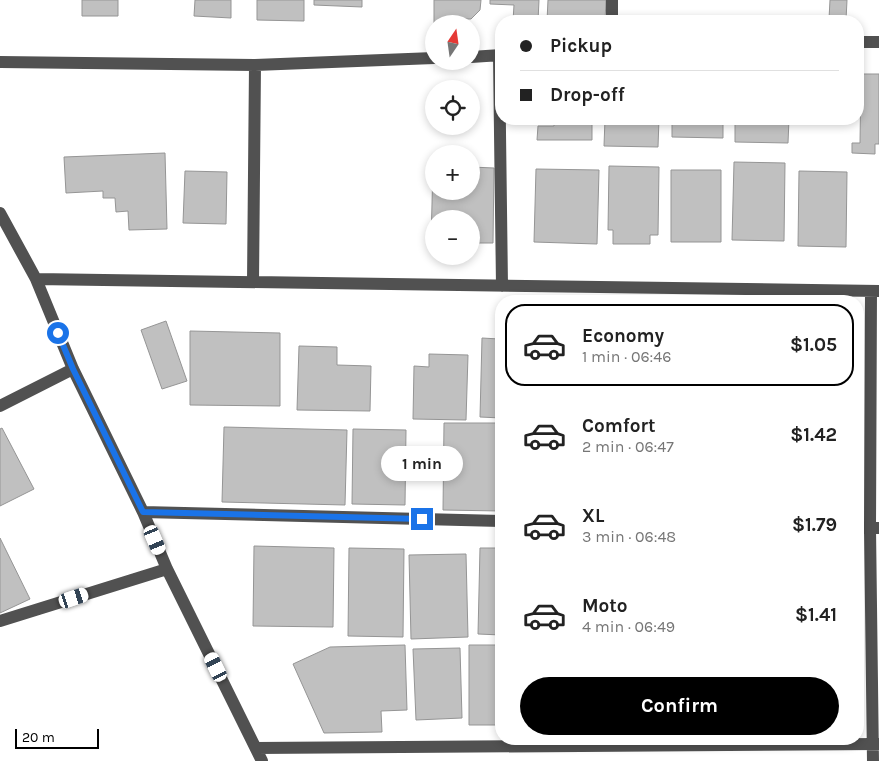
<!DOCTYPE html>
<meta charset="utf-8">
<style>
:root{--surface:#fff;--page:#f2f2f2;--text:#222;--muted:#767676;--line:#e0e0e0;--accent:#000}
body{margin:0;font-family:Karla,sans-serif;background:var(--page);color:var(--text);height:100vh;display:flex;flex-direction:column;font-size:19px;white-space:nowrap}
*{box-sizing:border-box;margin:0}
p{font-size:16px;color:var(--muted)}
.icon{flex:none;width:28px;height:28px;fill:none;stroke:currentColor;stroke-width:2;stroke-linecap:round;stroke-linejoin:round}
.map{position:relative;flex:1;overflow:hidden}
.side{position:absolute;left:495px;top:295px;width:369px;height:450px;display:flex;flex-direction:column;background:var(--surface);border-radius:20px;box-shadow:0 2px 8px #0003}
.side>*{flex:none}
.banner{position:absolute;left:495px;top:15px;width:369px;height:110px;border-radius:20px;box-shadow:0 2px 8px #0003;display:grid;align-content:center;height:110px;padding:0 25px;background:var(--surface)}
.needle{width:32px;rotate:13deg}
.controls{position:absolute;left:425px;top:15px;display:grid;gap:10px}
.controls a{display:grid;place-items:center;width:55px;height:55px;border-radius:50%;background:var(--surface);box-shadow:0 2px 8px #0003;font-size:25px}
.scale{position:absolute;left:15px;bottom:12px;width:84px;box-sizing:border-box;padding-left:5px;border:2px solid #000;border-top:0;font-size:14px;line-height:18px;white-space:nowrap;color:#000;-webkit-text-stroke:4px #fff;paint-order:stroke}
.end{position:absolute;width:22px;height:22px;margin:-11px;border:6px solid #1a73e8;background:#fff;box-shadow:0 0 0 2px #fff}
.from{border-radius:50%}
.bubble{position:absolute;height:35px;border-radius:18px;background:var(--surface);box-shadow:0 2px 8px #0003;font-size:16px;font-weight:700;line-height:35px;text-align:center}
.car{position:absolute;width:15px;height:30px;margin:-15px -8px;border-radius:6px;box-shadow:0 0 4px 1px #0007;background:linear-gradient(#fff 24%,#345 0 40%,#fff 0 76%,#345 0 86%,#fff 0)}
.banner b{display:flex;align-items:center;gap:18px;height:48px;font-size:19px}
.banner b+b{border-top:1px solid var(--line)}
.banner i{width:12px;height:12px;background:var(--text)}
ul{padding:9px 0 0;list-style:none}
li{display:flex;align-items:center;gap:15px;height:82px;margin:0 10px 8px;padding:0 15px;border:2px solid transparent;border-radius:20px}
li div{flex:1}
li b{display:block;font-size:19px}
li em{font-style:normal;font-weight:700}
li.on{border-color:var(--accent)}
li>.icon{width:45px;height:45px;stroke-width:1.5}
.cta{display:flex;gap:10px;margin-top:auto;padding:10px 25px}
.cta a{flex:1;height:58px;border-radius:30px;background:var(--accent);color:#fff;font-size:20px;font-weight:700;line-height:58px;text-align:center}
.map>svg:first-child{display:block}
.building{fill:#c0c0c0;stroke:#959595}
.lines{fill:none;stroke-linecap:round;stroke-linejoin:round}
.minor{stroke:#515151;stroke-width:12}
.route{stroke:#1a73e8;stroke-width:6}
</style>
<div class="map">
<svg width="879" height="761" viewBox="0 0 879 761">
<rect width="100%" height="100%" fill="#fff"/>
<path class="building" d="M 82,0 L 118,0 L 118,16 L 82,16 Z
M 195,0 L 231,0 L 231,18 L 194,16 Z
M 257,0 L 304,0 L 304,21 L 257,20 Z
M 314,0 L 362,0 L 362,7 L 314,5 Z
M 434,0 L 481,0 L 480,10 L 471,19 L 451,19 L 451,24 L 434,24 Z
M 490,0 L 539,0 L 538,21 L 513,21 L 514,5 L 490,4 Z
M 548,0 L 606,0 L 605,21 L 547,21 Z
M 830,0 L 847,0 L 846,20 L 829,19 Z
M 861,74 L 879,74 L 879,144 L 875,144 L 875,154 L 852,153 L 852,143 L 860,143 Z
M 554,119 L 592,119 L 592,140 L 537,140 L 538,126 L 554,126 Z
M 605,119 L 659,119 L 658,147 L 604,146 Z
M 672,119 L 723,119 L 723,138 L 672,137 Z
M 735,119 L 789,119 L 788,143 L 735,142 Z
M 165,153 L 167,229 L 129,230 L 128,211 L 116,212 L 115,198 L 103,198 L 103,191 L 66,193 L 64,157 Z
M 734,162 L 785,163 L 784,241 L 732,240 Z
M 433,166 L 434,191 L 471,191 L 471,167 L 494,168 L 493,243 L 471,243 L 471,219 L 434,219 L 434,242 L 431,242 Z
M 609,166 L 659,167 L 658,235 L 650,235 L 650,244 L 613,244 L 613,230 L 608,230 Z
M 536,169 L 599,170 L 597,244 L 534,242 Z
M 671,170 L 721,170 L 721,242 L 671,242 Z
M 185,171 L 227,172 L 226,224 L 183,223 Z
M 799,171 L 847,172 L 846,247 L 798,246 Z
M 166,321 L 187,381 L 162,389 L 141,330 Z
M 190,331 L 280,333 L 280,406 L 190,405 Z
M 482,338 L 499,339 L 499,342 L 501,342 L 501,418 L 480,417 Z
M 299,346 L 337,347 L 337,365 L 371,366 L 370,411 L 297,410 Z
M 429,354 L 468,355 L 466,420 L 413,419 L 414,366 L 429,367 Z
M 444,423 L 501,423 L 501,511 L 443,510 Z
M 224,427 L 347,430 L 345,505 L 222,502 Z
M 2,428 L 34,489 L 0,506 L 0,429 Z
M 353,429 L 406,430 L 405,505 L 352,504 Z
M 0,538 L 30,599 L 0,613 Z
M 254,546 L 334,548 L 333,627 L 253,626 Z
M 349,548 L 404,549 L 403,637 L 348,636 Z
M 480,548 L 501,548 L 501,635 L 478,634 Z
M 466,554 L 468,637 L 411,639 L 409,555 Z
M 405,645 L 407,710 L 381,711 L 382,732 L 324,733 L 293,664 L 330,647 Z
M 469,645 L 501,645 L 501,725 L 469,725 Z
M 460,648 L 462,718 L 416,720 L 413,649 Z"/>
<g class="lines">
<path class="minor" d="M 612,21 L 612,0
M 858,42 L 879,42
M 499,56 L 502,286
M 471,57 L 501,55
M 0,62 L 255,65 L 434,58
M 0,213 L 36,279 L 73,369 L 143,512 L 167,569 L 262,761
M 36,279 L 879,291
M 253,282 L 255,65
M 871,291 L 870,528 L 873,761
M 0,406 L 73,369
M 143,512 L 501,521
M 858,528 L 879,528
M 0,621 L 167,569
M 256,748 L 879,744"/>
</g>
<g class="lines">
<path class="route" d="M 58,333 L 73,369 L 143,512 L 422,519"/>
</g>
</svg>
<div class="controls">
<a><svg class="needle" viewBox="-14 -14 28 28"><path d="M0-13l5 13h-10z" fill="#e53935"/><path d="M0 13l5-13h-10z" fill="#767676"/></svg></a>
<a><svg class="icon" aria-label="locate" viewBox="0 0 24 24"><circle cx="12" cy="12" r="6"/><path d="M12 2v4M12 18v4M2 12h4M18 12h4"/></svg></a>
<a>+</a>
<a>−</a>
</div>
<div class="scale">20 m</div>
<i class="end from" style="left:58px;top:333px"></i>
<i class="end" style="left:422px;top:519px"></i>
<div class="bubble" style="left:381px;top:446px;width:82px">1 min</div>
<i class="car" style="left:155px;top:540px;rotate:157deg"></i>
<i class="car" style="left:74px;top:598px;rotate:72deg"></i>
<i class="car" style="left:216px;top:667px;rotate:334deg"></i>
<div class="banner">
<b><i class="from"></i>Pickup</b>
<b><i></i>Drop-off</b>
</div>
<section class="side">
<ul>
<li class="on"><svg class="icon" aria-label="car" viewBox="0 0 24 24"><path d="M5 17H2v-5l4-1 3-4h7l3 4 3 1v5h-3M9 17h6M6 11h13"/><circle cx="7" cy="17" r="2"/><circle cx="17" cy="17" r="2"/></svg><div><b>Economy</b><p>1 min · 06:46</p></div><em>$1.05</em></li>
<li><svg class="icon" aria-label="car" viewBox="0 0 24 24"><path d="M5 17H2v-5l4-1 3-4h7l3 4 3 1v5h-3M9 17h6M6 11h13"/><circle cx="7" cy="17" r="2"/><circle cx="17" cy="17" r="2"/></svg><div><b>Comfort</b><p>2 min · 06:47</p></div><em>$1.42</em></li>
<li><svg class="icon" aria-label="car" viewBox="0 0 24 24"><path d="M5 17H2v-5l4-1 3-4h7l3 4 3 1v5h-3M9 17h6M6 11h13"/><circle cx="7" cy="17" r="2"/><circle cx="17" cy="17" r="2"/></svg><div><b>XL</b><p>3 min · 06:48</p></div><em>$1.79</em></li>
<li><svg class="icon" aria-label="car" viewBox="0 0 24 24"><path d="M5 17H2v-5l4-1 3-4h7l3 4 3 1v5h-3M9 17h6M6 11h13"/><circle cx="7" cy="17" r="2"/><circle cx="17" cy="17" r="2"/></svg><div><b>Moto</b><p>4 min · 06:49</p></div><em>$1.41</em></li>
</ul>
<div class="cta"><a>Confirm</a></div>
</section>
</div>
